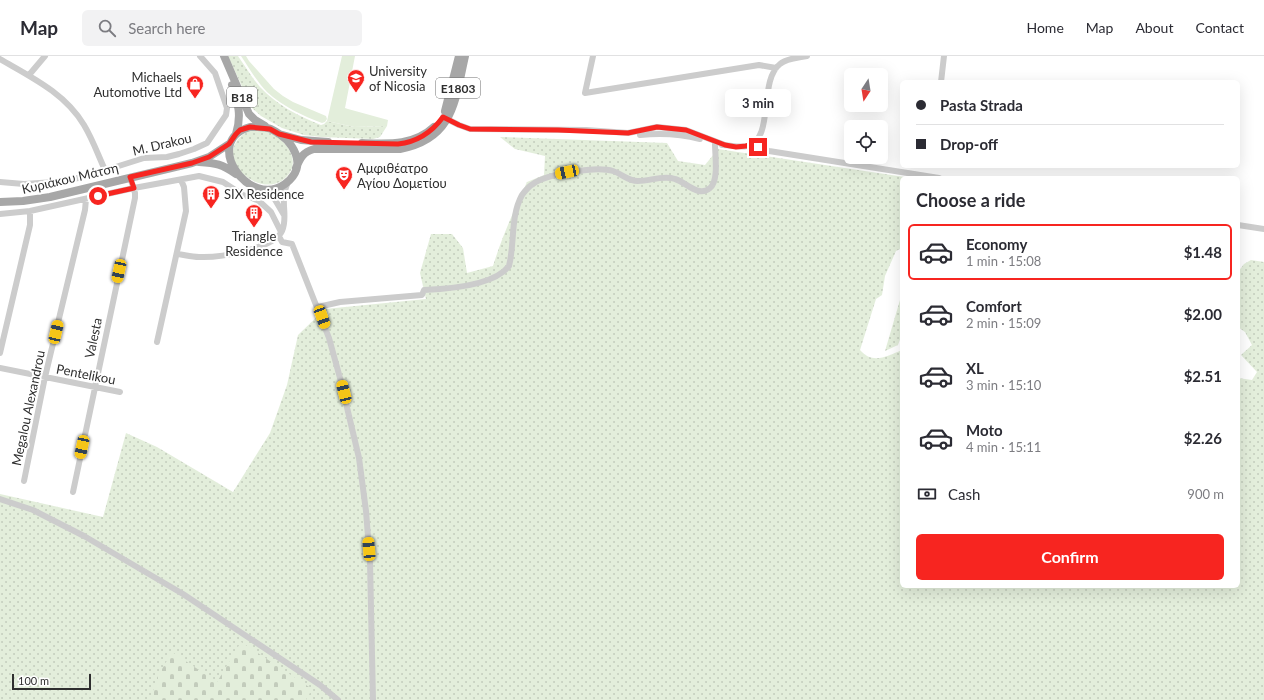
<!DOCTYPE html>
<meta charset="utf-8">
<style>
:root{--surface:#fff;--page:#f2f2f3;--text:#2b2b33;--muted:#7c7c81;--line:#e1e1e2;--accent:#f72520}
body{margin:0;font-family:Lato,sans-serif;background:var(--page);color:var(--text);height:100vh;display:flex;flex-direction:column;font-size:15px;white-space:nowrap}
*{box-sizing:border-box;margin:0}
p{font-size:13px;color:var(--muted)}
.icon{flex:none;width:22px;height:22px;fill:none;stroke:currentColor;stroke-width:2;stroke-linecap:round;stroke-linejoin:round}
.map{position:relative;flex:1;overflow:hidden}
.panel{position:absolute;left:900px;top:120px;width:340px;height:412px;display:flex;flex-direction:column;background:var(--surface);border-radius:6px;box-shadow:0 4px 16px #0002}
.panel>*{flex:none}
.banner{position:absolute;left:900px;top:24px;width:340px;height:88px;border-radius:6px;box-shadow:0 4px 16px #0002;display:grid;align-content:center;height:88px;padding:0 16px;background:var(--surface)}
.needle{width:26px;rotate:192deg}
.fabs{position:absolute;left:844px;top:12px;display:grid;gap:8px}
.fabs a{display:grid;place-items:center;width:44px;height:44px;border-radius:6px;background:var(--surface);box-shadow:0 4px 16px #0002;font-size:20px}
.scale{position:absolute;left:12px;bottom:10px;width:79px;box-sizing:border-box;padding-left:4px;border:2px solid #2f2f2f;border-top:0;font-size:11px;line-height:14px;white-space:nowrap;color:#2f2f2f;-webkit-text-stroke:3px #fff;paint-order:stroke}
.end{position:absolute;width:18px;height:18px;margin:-9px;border:5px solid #f72520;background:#fff;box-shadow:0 0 0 2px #fff}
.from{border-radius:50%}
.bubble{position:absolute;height:28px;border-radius:6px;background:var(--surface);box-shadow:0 4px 16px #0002;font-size:13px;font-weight:700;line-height:28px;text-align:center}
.car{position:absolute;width:12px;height:24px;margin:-12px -6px;border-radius:5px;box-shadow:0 0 3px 1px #0007;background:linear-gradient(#f5c518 24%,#345 0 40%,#f5c518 0 76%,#345 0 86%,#f5c518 0)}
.banner b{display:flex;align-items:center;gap:14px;height:38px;font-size:15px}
.banner b+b{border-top:1px solid var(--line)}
.banner i{width:10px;height:10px;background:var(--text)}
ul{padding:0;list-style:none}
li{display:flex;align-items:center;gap:12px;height:56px;margin:0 8px 6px;padding:0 8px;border:2px solid transparent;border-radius:6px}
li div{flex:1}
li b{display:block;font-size:15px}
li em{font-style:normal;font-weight:700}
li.active{border-color:var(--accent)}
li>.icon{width:36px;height:36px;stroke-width:1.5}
h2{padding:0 16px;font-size:18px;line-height:48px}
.pay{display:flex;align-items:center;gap:10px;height:44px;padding:0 16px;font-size:15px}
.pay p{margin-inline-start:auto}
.action{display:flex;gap:8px;margin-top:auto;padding:8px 16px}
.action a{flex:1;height:46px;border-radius:6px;background:var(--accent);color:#fff;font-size:16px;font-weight:700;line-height:46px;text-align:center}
header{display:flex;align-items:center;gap:24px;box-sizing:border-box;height:56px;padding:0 20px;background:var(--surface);border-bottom:1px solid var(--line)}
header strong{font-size:19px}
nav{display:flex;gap:22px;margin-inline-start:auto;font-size:14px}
.search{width:280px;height:36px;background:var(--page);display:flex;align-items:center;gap:10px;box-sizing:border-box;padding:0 14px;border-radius:6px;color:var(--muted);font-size:15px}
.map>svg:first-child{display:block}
.grass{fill:url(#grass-dots)}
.cemetery{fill:url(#cemetery-stones)}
.green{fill:#e3eedb}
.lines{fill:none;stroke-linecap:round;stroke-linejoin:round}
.minor{stroke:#ccc;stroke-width:6}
.major{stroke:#a7a7a7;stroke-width:8}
.route{stroke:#f72520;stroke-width:5}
.labels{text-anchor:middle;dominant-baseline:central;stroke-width:4;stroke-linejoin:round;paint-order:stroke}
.shield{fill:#fff;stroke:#6d6d6d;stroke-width:1}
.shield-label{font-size:12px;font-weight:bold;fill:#2f2f2f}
.poi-label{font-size:13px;fill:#2f2f2f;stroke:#fff;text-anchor:start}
.street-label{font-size:13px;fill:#2f2f2f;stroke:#fff}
</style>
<header>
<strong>Map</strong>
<div class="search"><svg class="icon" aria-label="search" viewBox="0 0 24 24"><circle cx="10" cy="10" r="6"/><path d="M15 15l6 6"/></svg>Search here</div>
<nav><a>Home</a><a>Map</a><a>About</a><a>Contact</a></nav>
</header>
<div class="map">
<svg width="1264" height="644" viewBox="0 0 1264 644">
<defs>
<pattern id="grass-dots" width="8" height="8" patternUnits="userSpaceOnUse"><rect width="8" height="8" fill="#e3eedb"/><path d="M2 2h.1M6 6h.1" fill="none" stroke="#c3ccbc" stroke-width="1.8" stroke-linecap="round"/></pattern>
<pattern id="cemetery-stones" width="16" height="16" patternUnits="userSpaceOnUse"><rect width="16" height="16" fill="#e3eedb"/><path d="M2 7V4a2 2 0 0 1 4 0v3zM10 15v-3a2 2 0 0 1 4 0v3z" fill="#c3ccbc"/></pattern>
</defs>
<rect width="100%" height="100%" fill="#fff"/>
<path class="grass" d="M 228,0 L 238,0 C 245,10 252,22 260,31 C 277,49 298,60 321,69 L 324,68 L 327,65 L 354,71 L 387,70 L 380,81 L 373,83 L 321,81 L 304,79 L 282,72 L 261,60 L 252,52 Z
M 248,75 C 253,75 261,74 266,75 C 283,81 302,102 288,119 C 265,149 205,101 248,75 Z
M 500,81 L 667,87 L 678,105 L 705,109 L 718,93 L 911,122 L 902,122 L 902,192 L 896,195 L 885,220 L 882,239 L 876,243 L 860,294 C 873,309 887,300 902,294 L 902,530 L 1238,530 L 1238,322 L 1252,324 L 1257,316 L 1241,299 L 1252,289 L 1245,276 L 1238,271 L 1238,216 L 1244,208 L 1251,204 L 1264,206 L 1264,644 L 0,644 L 0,438 L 103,461 L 126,377 L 157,391 L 233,436 L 270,377 L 287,329 L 298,279 L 325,253 L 426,243 L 420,217 L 431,178 L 452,178 L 463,192 L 467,217 L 493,210 C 502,181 514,154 527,126 L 544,119 L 545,100 L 515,93 Z
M 902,215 L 902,278 L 898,289 L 885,295 L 900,244 L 901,218 Z"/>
<path class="cemetery" d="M 241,586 L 312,633 L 306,644 L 150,644 L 158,620 L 172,596 L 217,626 Z"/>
<path class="green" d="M 241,0 L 246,0 L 249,5 L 274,33 L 283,40 L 293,46 L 326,60 L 327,63 L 325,66 L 322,67 C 303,60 282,50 267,36 C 257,26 249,12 241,0 Z
M 342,0 L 355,0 L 345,52 L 348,53 L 388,64 L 387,70 L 354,71 L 327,65 Z"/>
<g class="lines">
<path class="minor" d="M 593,0 L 585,37 L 759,9 L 776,12
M 0,3 C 31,21 65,37 84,69 C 93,84 98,99 105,114
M 29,19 L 45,0
M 941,26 L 944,0
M 443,61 L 459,69 L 470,73 L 586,74 L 628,77 L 657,71 L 686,74 L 725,89
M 640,79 C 659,77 681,78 700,83
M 753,88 L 761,93 L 769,95 L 939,122
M 722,89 C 731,89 739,92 747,90 C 775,84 758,25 780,8 C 787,2 798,2 807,0
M 0,126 L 24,128 L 55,126 L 84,121 L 144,102 L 167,101 L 179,98 L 194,93 L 207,87 L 226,59 L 227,52 L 215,17 L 200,0
M 261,134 L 274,142 L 284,159
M 0,158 L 30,155 L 134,132 L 199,120 L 223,126 L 243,139 L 252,142 L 259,145 L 271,156 L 281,176
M 1238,169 L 1264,173
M 279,180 L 282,186 L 292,188 L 329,282 L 340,322 L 359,402 L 366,455 L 370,506 L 373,644
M 178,198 C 185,199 192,201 199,201 C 218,202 274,193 282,175 C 287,164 283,153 284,141 C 284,136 286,131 288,126
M 318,251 L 340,246 L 422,239 L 424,234 C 448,233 494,230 509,210 C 515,187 510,161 522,139 C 525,135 529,130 533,128 C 546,118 597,110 613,115 C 622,118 628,125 638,125 C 650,125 663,119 675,123 C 686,126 698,142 710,132 C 719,125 715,99 715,88
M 157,286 L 186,155 L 184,131 L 181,124
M 0,297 L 30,169 L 30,155
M 0,312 L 120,336
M 24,425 L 45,321 L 85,154 L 86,143
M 73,436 L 135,142 L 135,137 L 130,121
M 0,443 L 33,454 L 84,480 L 183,538 L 320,629 L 338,644"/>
<path class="major" d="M 224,0 L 249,58 L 255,64 L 265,70
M 232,29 C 238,47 242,59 236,78
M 445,55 L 459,0
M 250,71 C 257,71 265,70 271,73 C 293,84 310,110 285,128 C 249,154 201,85 250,71 Z
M 279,78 L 301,84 L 328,86
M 362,87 C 388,88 414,90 434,71
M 199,106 C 216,107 222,108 236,118
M 296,112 C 300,102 303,96 314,93 L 400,93 C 454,83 455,44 465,0
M 0,146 L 23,145 L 50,141 L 192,107 L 209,101 L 229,88"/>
</g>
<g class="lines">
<path class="route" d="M 98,140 L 134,132 L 130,121 L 192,107 L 209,101 L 229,88 L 236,78 L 240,74 L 250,71 L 270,73 L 279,78 L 311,86 L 398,88 C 417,86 432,76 443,61 L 459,69 L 470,73 L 558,74 L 628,77 L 657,71 L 686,74 L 725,89 L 736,91 L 746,90 L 753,88 L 758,91"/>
</g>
<defs>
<g id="university-pin" transform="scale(0.9)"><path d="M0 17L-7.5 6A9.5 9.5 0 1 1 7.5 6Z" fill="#f72520" stroke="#fff"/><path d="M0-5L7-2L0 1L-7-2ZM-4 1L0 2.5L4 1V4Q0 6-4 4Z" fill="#fff"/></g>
<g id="shop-pin" transform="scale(0.9)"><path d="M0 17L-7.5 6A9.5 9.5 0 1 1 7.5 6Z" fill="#f72520" stroke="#fff"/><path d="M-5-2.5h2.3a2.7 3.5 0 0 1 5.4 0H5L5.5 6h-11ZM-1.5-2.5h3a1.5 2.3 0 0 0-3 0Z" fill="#fff"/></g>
<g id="theatre-pin" transform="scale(0.9)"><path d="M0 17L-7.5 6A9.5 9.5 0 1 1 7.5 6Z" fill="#f72520" stroke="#fff"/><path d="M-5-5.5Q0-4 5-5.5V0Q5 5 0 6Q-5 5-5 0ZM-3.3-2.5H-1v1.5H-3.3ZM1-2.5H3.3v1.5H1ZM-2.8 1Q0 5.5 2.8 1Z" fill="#fff"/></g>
<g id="building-pin" transform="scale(0.9)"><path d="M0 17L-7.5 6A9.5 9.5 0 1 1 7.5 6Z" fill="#f72520" stroke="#fff"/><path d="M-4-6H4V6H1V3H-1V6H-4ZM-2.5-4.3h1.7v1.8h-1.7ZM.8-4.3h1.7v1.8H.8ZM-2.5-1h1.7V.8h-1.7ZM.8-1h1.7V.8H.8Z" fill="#fff"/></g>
</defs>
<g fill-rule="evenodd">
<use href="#university-pin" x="356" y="22"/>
<use href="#shop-pin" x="195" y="28"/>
<use href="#theatre-pin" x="344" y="119"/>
<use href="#building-pin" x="211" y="138"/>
<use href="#building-pin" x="254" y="157"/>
</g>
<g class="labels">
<g class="shield">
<rect x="436" y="22" width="44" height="20" rx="3"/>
<rect x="227" y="31" width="30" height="20" rx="3"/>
</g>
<g class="shield-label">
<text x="458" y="32">E1803</text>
<text x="242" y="41">B18</text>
</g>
<g class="poi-label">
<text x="369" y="15">University<tspan x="369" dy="15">of Nicosia</tspan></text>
<text x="182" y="21" text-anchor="end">Michaels<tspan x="182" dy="15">Automotive Ltd</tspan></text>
<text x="357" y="112">Αμφιθέατρο<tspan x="357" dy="15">Αγίου Δομετίου</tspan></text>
<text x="224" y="138">SIX Residence</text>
<text x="254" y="180" text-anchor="middle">Triangle<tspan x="254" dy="15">Residence</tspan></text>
</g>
<g class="street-label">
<text transform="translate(162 88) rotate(-13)">M. Drakou</text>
<text transform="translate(70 122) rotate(-13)">Κυριάκου Μάτση</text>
<text transform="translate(93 282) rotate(-78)">Valesta</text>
<text transform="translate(86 318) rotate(11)">Pentelikou</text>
<text transform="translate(28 352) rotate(-78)">Megalou Alexandrou</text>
</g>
</g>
</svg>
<div class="fabs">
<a><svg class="needle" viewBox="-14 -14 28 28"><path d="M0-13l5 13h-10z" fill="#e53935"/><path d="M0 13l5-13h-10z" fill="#7c7c81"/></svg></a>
<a><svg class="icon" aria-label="locate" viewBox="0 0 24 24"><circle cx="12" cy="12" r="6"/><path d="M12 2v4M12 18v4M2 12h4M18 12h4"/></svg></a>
</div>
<div class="scale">100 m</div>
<i class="end from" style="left:98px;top:140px"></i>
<i class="end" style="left:758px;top:91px"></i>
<div class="bubble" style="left:725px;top:33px;width:66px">3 min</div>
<i class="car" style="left:567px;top:116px;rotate:258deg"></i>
<i class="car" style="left:119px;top:215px;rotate:192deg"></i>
<i class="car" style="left:322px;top:261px;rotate:160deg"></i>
<i class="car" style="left:56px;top:276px;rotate:13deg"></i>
<i class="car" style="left:344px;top:336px;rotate:346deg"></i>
<i class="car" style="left:82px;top:391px;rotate:192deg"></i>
<i class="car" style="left:369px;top:493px;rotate:355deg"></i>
<div class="banner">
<b><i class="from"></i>Pasta Strada</b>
<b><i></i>Drop-off</b>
</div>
<section class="panel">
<h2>Choose a ride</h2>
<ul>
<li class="active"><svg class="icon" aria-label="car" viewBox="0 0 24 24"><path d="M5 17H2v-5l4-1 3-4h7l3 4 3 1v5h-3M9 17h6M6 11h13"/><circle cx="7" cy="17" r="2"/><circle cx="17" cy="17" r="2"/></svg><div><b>Economy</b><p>1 min · 15:08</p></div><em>$1.48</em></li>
<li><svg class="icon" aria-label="car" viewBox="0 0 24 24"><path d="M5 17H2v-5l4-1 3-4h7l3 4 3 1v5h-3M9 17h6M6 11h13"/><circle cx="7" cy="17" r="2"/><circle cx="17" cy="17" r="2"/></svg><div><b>Comfort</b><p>2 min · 15:09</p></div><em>$2.00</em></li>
<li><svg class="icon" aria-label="car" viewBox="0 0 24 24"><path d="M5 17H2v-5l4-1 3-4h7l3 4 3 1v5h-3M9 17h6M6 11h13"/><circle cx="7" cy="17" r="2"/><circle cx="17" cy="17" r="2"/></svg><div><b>XL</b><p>3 min · 15:10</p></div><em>$2.51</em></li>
<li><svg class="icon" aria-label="car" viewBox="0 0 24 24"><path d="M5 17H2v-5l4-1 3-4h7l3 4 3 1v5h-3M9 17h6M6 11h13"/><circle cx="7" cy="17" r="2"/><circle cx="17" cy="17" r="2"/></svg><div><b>Moto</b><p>4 min · 15:11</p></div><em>$2.26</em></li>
</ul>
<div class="pay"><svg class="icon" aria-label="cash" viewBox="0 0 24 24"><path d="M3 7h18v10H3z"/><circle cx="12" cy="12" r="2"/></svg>Cash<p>900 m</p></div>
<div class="action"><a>Confirm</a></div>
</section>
</div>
